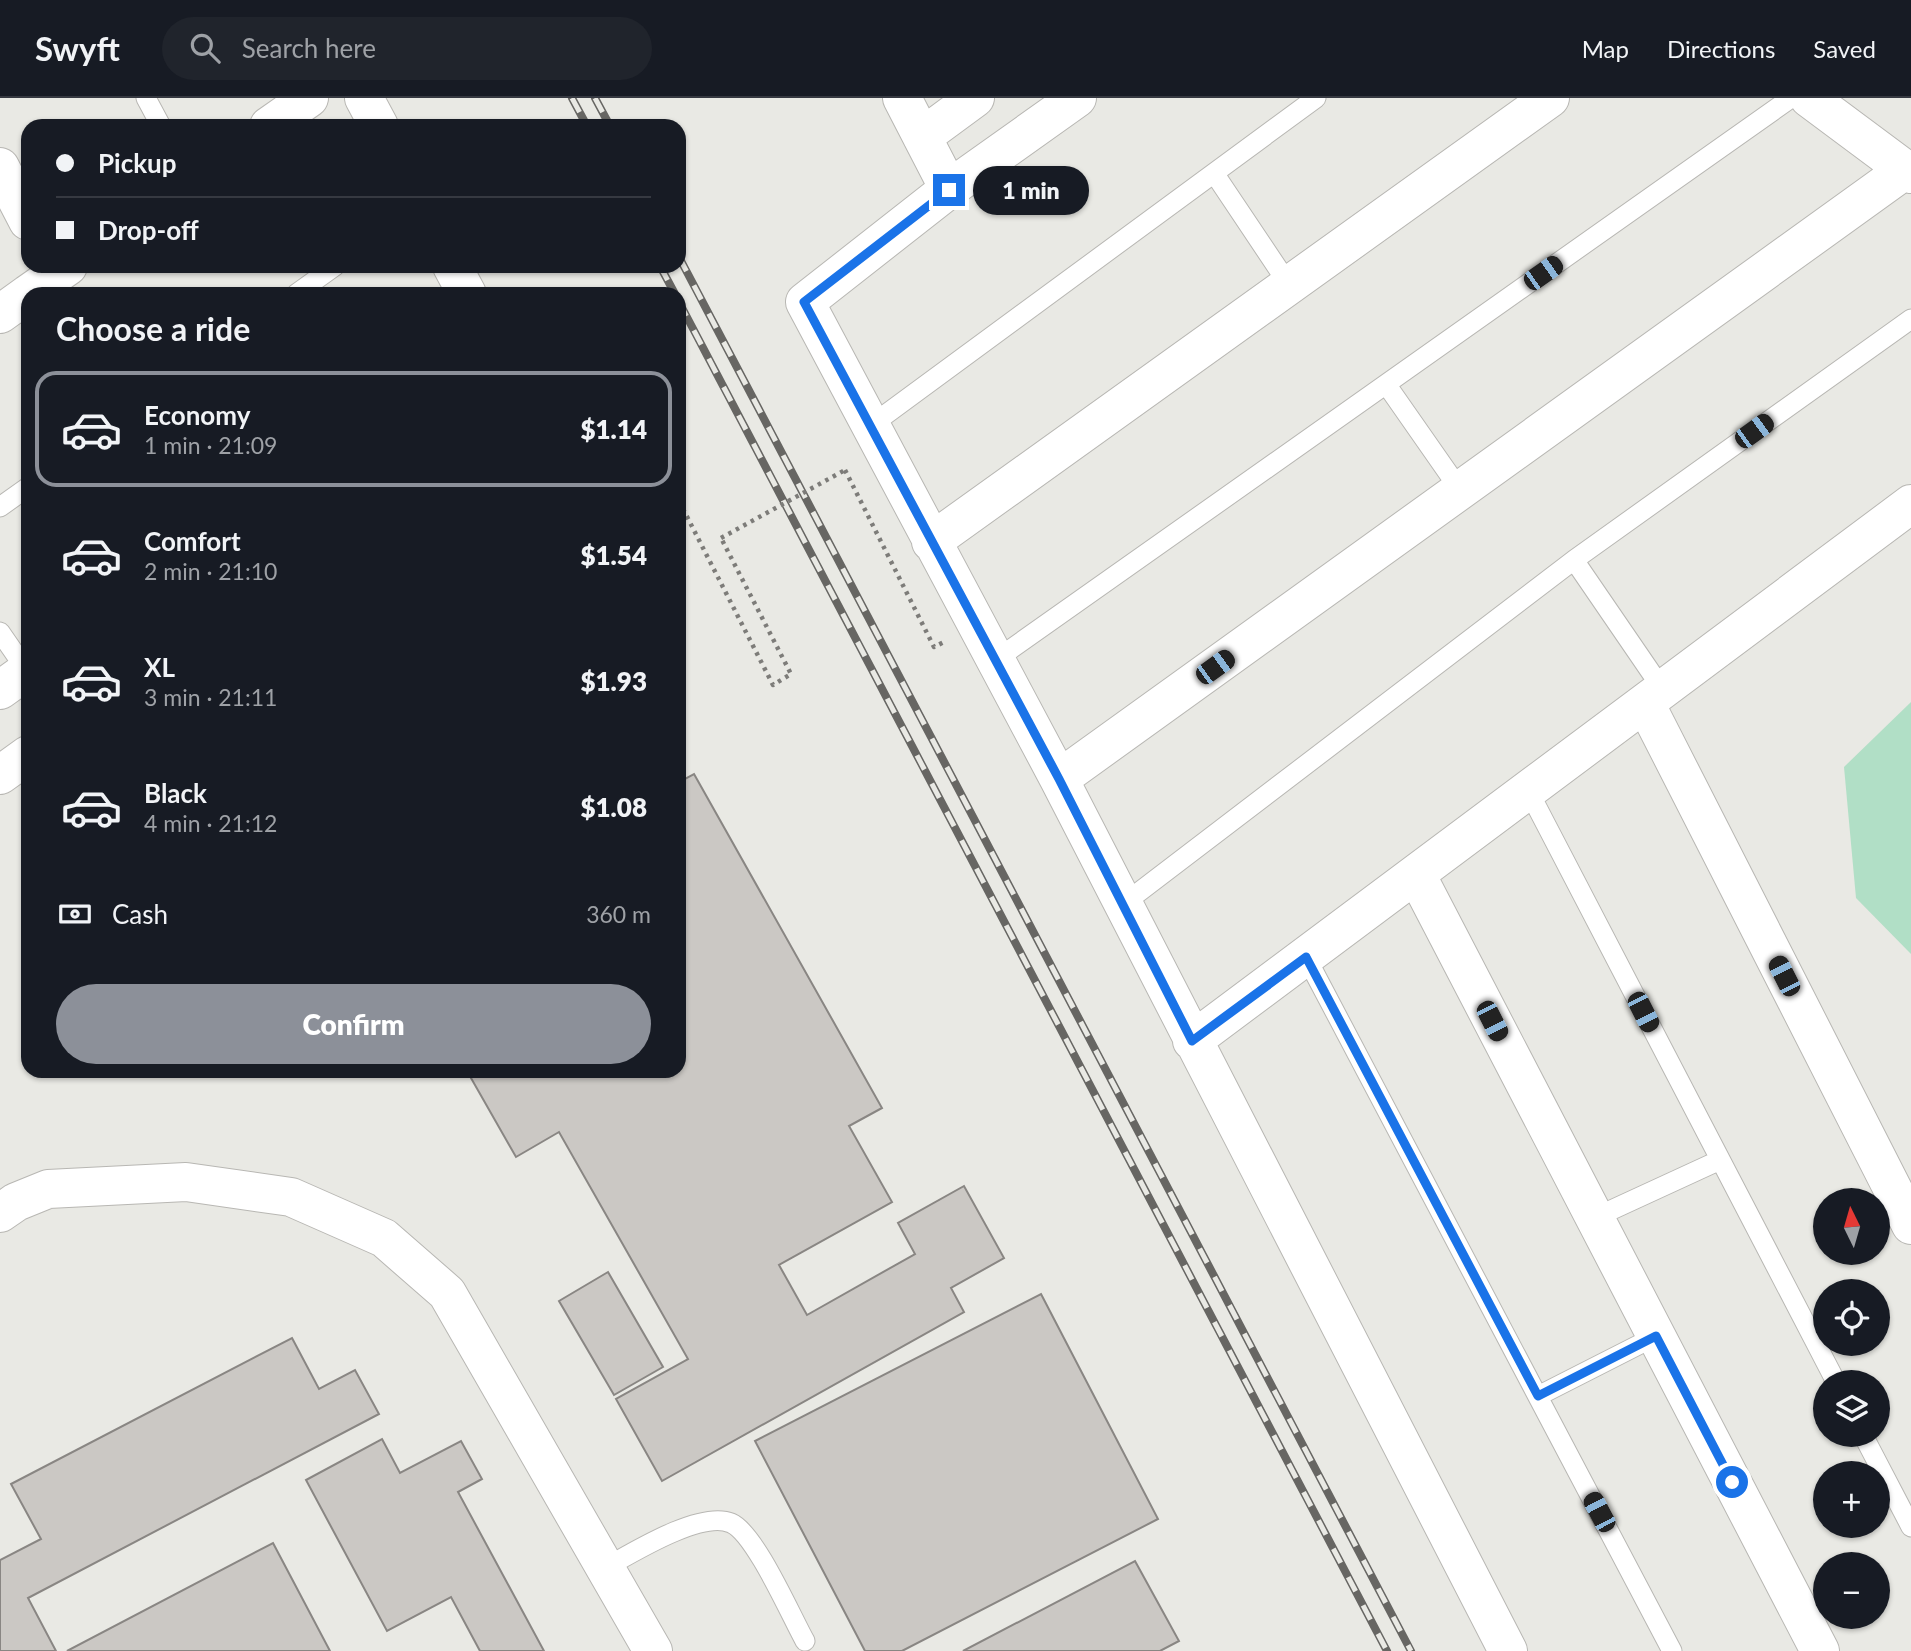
<!DOCTYPE html>
<meta charset="utf-8">
<style>
:root{--surface:#171b24;--page:#20242c;--text:#f1f3f6;--muted:#9ea1a6;--line:#363941;--accent:#8c9099}
body{margin:0;font-family:Lato,sans-serif;background:var(--page);color:var(--text);height:100vh;display:flex;flex-direction:column;font-size:26px;white-space:nowrap}
*{box-sizing:border-box;margin:0}
p{font-size:23px;color:var(--muted)}
.icon{flex:none;width:38px;height:38px;fill:none;stroke:currentColor;stroke-width:2;stroke-linecap:round;stroke-linejoin:round}
.map{position:relative;flex:1;overflow:hidden}
.drawer{position:absolute;left:21px;top:189px;width:665px;height:791px;display:flex;flex-direction:column;background:var(--surface);border-radius:21px;box-shadow:0 2px 5px #0004}
.drawer>*{flex:none}
.banner{position:absolute;left:21px;top:21px;width:665px;height:154px;border-radius:21px;box-shadow:0 2px 5px #0004;display:grid;align-content:center;height:154px;padding:0 35px;background:var(--surface)}
.needle{width:46px;rotate:355deg}
.buttons{position:absolute;left:1813px;top:1090px;display:grid;gap:14px}
.buttons a{display:grid;place-items:center;width:77px;height:77px;border-radius:50%;background:var(--surface);box-shadow:0 2px 5px #0004;font-size:35px}
.end{position:absolute;width:32px;height:32px;margin:-16px;border:9px solid #1a73e8;background:#fff;box-shadow:0 0 0 4px #fff}
.from{border-radius:50%}
.bubble{position:absolute;height:49px;border-radius:24px;background:var(--surface);box-shadow:0 2px 5px #0004;font-size:23px;font-weight:800;line-height:49px;text-align:center}
.car{position:absolute;width:21px;height:42px;margin:-21px -10px;border-radius:9px;box-shadow:0 0 5px 2px #0007;background:linear-gradient(#222 24%,#8ab4d8 0 40%,#222 0 76%,#8ab4d8 0 86%,#222 0)}
.banner b{display:flex;align-items:center;gap:24px;height:66px;font-size:26px}
.banner b+b{border-top:2px solid var(--line)}
.banner i{width:18px;height:18px;background:var(--text)}
ul{padding:0;list-style:none}
li{display:flex;align-items:center;gap:21px;height:116px;margin:0 14px 10px;padding:0 21px;border:4px solid transparent;border-radius:21px}
li div{flex:1}
li b{display:block;font-size:26px}
li em{font-style:normal;font-weight:800}
li.on{border-color:var(--accent)}
li>.icon{width:63px;height:63px;stroke-width:1.5}
h2{padding:0 35px;font-size:32px;line-height:84px}
.pay{display:flex;align-items:center;gap:18px;height:77px;padding:0 35px;font-size:26px}
.pay p{margin-inline-start:auto}
.primary-button{display:flex;gap:14px;margin-top:auto;padding:14px 35px}
.primary-button a{flex:1;height:80px;border-radius:42px;background:var(--accent);color:#fff;font-size:28px;font-weight:800;line-height:80px;text-align:center}
header{display:flex;align-items:center;gap:42px;box-sizing:border-box;height:98px;padding:0 35px;background:var(--surface);border-bottom:2px solid var(--line)}
header strong{font-size:33px}
nav{display:flex;gap:38px;margin-inline-start:auto;font-size:24px}
.search{width:490px;height:63px;background:var(--page);display:flex;align-items:center;gap:18px;box-sizing:border-box;padding:0 24px;border-radius:38px;color:var(--muted);font-size:26px}
.map>svg:first-child{display:block}
.green{fill:#b1dfc6}
.building{fill:#cbc8c4;stroke:#898683;stroke-width:2}
.lines{fill:none;stroke-linecap:round;stroke-linejoin:round}
.lane-casing{stroke:#b8b7b3;stroke-width:21}
.street-casing{stroke:#b8b7b3;stroke-width:40}
.path{stroke:#7d7c79;stroke-width:4.5;stroke-dasharray:3.5 5;stroke-linecap:butt}
.lane{stroke:#fff;stroke-width:19}
.street{stroke:#fff;stroke-width:38}
.rail-casing{stroke:#676663;stroke-width:8}
.rail{stroke:#e9e9e4;stroke-width:5;stroke-dasharray:16;stroke-linecap:butt}
.path-bridge{stroke:#7d7c79;stroke-width:4.5;stroke-dasharray:3.5 5;stroke-linecap:butt}
.route{stroke:#1a73e8;stroke-width:9}
</style>
<header>
<strong>Swyft</strong>
<div class="search"><svg class="icon" aria-label="search" viewBox="0 0 24 24"><circle cx="10" cy="10" r="6"/><path d="M15 15l6 6"/></svg>Search here</div>
<nav><a>Map</a><a>Directions</a><a>Saved</a></nav>
</header>
<div class="map">
<svg width="1911" height="1553" viewBox="0 0 1911 1553">
<rect width="100%" height="100%" fill="#e9e9e4"/>
<path class="green" d="M 1911,604 L 1911,856 L 1856,800 L 1844,669 Z"/>
<path class="building" d="M 694,676 L 882,1010 L 849,1028 L 892,1104 L 779,1167 L 807,1217 L 915,1156 L 898,1125 L 964,1088 L 1004,1160 L 951,1190 L 964,1214 L 662,1383 L 616,1301 L 688,1261 L 559,1034 L 516,1059 L 467,973 L 679,973 L 679,684 Z
M 608,1174 L 663,1269 L 614,1297 L 559,1203 Z
M 1041,1196 L 1158,1421 L 902,1553 L 865,1553 L 755,1343 Z
M 292,1240 L 319,1291 L 355,1272 L 379,1316 L 28,1500 L 56,1553 L 0,1553 L 0,1462 L 41,1441 L 11,1386 Z
M 382,1341 L 400,1375 L 461,1343 L 482,1381 L 458,1394 L 544,1553 L 480,1553 L 451,1499 L 387,1533 L 306,1382 Z
M 273,1445 L 330,1553 L 67,1553 Z
M 1135,1463 L 1179,1543 L 1160,1553 L 963,1553 Z"/>
<g class="lines">
<g class="lane-casing">
<path id="lane" d="M 146,0 L 161,28
M 1214,75 L 1289,187
M 296,196 L 335,168
M 1386,286 L 1460,392
M 870,328 L 1316,0
M 0,409 L 28,389
M 1574,462 L 1663,592
M 0,534 L 27,573
M 994,563 L 1791,0
M 1528,692 L 1836,1284
M 1122,807 L 1574,462 L 1911,221
M 1306,859 L 1672,1553
M 1594,1120 L 1720,1062
M 1538,1298 L 1656,1238
M 1863,1337 L 1911,1429
M 605,1470 C 632,1455 701,1412 731,1425 C 755,1435 791,1518 805,1543"/>
</g>
<g class="street-casing">
<path id="street" d="M 364,0 L 379,28
M 902,0 L 949,91
M 1077,0 L 949,91 L 805,204 L 1059,681 L 1508,1553
M 1809,0 L 1911,76
M 269,28 L 309,0
M 922,39 L 975,0
M 0,69 L 28,123
M 452,168 L 467,196
M 28,196 L 68,168
M 0,216 L 28,196
M 931,444 L 1550,0
M 0,592 L 28,572
M 1645,605 L 1911,1127
M 0,677 L 28,657
M 1059,681 L 1905,72
M 1416,776 L 1820,1553
M 1192,943 L 1911,406
M 0,1115 L 16,1104 L 48,1091 L 186,1084 L 291,1099 L 384,1140 L 447,1195 L 653,1553"/>
</g>
<path class="path" d="M 845,372 L 934,549 L 944,544
M 679,403 L 773,587 L 791,576 L 721,440"/>
<use href="#lane" class="lane"/>
<use href="#street" class="street"/>
<g class="rail-casing">
<path id="rail" d="M 572,0 L 587,28
M 595,0 L 610,28
M 679,159 L 1411,1553
M 660,168 L 675,196
M 679,204 L 1387,1553"/>
</g>
<use href="#rail" class="rail"/>
<path class="path-bridge" d="M 721,440 L 845,372"/>
</g>
<g class="lines">
<path class="route" d="M 949,92 L 804,204 L 1059,681 L 1192,943 L 1306,859 L 1538,1298 L 1656,1238 L 1732,1384"/>
</g>
</svg>
<div class="buttons">
<a><svg class="needle" viewBox="-14 -14 28 28"><path d="M0-13l5 13h-10z" fill="#e53935"/><path d="M0 13l5-13h-10z" fill="#9ea1a6"/></svg></a>
<a><svg class="icon" aria-label="locate" viewBox="0 0 24 24"><circle cx="12" cy="12" r="6"/><path d="M12 2v4M12 18v4M2 12h4M18 12h4"/></svg></a>
<a><svg class="icon" aria-label="layers" viewBox="0 0 24 24"><path d="M12 4l9 5-9 5-9-5zM3 14l9 5 9-5"/></svg></a>
<a>+</a>
<a>−</a>
</div>
<i class="end from" style="left:1732px;top:1384px"></i>
<i class="end" style="left:949px;top:92px"></i>
<div class="bubble" style="left:973px;top:68px;width:116px">1 min</div>
<i class="car" style="left:1543px;top:175px;rotate:55deg"></i>
<i class="car" style="left:1754px;top:333px;rotate:54deg"></i>
<i class="car" style="left:1215px;top:569px;rotate:54deg"></i>
<i class="car" style="left:1784px;top:878px;rotate:333deg"></i>
<i class="car" style="left:1643px;top:914px;rotate:153deg"></i>
<i class="car" style="left:1492px;top:923px;rotate:153deg"></i>
<i class="car" style="left:1599px;top:1414px;rotate:332deg"></i>
<div class="banner">
<b><i class="from"></i>Pickup</b>
<b><i></i>Drop-off</b>
</div>
<section class="drawer">
<h2>Choose a ride</h2>
<ul>
<li class="on"><svg class="icon" aria-label="car" viewBox="0 0 24 24"><path d="M5 17H2v-5l4-1 3-4h7l3 4 3 1v5h-3M9 17h6M6 11h13"/><circle cx="7" cy="17" r="2"/><circle cx="17" cy="17" r="2"/></svg><div><b>Economy</b><p>1 min · 21:09</p></div><em>$1.14</em></li>
<li><svg class="icon" aria-label="car" viewBox="0 0 24 24"><path d="M5 17H2v-5l4-1 3-4h7l3 4 3 1v5h-3M9 17h6M6 11h13"/><circle cx="7" cy="17" r="2"/><circle cx="17" cy="17" r="2"/></svg><div><b>Comfort</b><p>2 min · 21:10</p></div><em>$1.54</em></li>
<li><svg class="icon" aria-label="car" viewBox="0 0 24 24"><path d="M5 17H2v-5l4-1 3-4h7l3 4 3 1v5h-3M9 17h6M6 11h13"/><circle cx="7" cy="17" r="2"/><circle cx="17" cy="17" r="2"/></svg><div><b>XL</b><p>3 min · 21:11</p></div><em>$1.93</em></li>
<li><svg class="icon" aria-label="car" viewBox="0 0 24 24"><path d="M5 17H2v-5l4-1 3-4h7l3 4 3 1v5h-3M9 17h6M6 11h13"/><circle cx="7" cy="17" r="2"/><circle cx="17" cy="17" r="2"/></svg><div><b>Black</b><p>4 min · 21:12</p></div><em>$1.08</em></li>
</ul>
<div class="pay"><svg class="icon" aria-label="cash" viewBox="0 0 24 24"><path d="M3 7h18v10H3z"/><circle cx="12" cy="12" r="2"/></svg>Cash<p>360 m</p></div>
<div class="primary-button"><a>Confirm</a></div>
</section>
</div>
